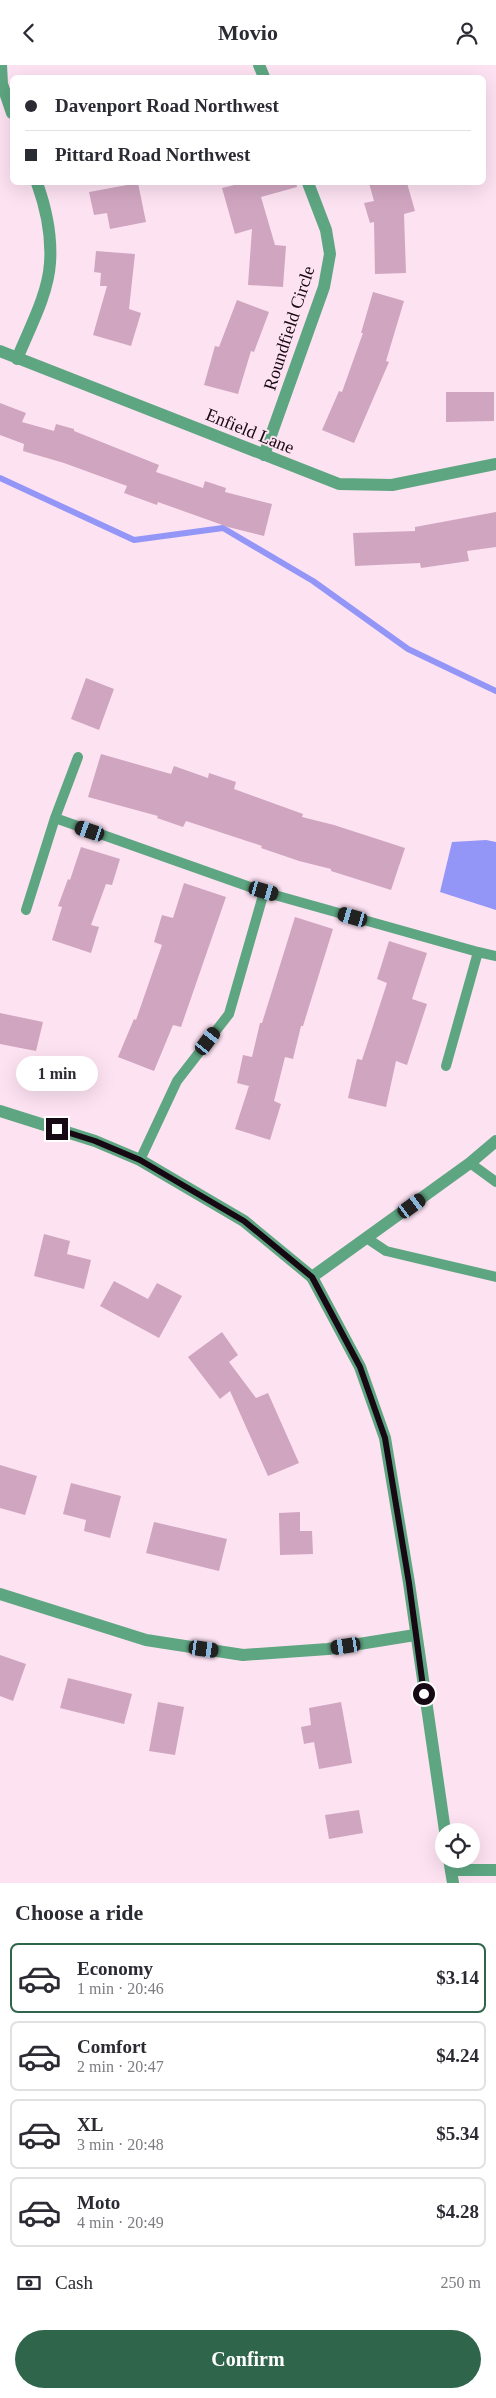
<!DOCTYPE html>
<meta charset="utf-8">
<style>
:root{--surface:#fff;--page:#f7f7f7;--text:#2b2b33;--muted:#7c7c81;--line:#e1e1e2;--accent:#2f654b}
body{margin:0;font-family:"Times New Roman",serif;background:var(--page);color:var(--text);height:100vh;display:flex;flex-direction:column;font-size:19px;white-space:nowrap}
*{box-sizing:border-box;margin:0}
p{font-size:16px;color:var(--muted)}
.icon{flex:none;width:28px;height:28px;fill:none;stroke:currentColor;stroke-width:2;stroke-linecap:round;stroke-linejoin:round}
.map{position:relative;height:1818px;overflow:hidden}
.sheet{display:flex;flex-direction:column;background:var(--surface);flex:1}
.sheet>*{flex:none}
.top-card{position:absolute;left:10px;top:10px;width:476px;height:110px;border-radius:8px;box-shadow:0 5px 20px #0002;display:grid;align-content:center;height:110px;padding:0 15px;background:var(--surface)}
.fabs{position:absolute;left:435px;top:1758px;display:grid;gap:10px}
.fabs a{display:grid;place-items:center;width:45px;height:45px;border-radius:50%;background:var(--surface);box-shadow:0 5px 20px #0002;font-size:25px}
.end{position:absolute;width:22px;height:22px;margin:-11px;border:6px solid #170913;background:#fff;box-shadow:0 0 0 2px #fff}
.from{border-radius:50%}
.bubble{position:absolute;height:35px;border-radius:18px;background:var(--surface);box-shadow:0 5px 20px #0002;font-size:16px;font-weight:700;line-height:35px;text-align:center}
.car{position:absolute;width:15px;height:30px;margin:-15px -8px;border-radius:6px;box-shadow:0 0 4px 1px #0007;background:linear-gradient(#222 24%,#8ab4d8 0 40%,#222 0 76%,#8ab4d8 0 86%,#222 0)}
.top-card b{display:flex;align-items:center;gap:18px;height:48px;font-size:19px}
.top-card b+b{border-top:1px solid var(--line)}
.top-card i{width:12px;height:12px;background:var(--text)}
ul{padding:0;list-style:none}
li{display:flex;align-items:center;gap:15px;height:70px;margin:0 10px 8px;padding:0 5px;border:2px solid var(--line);border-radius:8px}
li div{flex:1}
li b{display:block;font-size:19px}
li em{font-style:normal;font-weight:700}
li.selected{border-color:var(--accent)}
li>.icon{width:45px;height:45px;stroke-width:1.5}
h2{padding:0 15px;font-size:22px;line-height:60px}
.pay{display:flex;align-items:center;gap:12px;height:55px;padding:0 15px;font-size:19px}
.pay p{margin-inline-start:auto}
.button{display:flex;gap:10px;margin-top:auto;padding:10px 15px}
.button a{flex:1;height:58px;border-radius:30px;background:var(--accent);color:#fff;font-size:20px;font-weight:700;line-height:58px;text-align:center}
header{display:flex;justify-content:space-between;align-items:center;height:65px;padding:0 15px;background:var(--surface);font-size:22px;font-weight:700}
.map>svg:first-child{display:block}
.water{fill:#9396f7}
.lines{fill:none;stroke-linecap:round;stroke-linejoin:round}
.stream{stroke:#9396f7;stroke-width:6}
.building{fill:#d0a5c0}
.service{stroke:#5ea682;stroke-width:10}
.minor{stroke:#5ea682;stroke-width:12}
.tertiary{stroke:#5ea682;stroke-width:12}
.route{stroke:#170913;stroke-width:6}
.labels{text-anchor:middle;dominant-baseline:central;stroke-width:4;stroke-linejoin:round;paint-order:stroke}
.street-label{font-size:18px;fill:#170913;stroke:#fde2f2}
</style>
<header><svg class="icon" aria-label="back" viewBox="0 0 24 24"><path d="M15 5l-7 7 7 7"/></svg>Movio<svg class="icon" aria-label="person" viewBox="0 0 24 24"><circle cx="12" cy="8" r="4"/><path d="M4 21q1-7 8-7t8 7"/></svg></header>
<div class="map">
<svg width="496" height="1818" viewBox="0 0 496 1818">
<rect width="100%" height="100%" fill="#fde2f2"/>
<path class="water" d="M 486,775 L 496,777 L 496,845 L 440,827 L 452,777 Z"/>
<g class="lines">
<path class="stream" d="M 0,413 L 134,475 L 223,463 L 313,516 L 408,584 L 496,626"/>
</g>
<path class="building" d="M 138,118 L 146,157 L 110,164 L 107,148 L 94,150 L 89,127 Z
M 242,118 L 296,118 L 297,122 L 261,132 L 275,180 L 286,181 L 283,222 L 248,220 L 252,164 L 235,169 L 222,123 Z
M 369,118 L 407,118 L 415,146 L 404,149 L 406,208 L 375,209 L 374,157 L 370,158 L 364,138 L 374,136 Z
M 96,186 L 135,189 L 129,244 L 141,248 L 131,281 L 93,270 L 107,221 L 100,221 L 101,208 L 94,207 Z
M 373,227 L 404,236 L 386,296 L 389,297 L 354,378 L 322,365 L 339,326 L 342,327 L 363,268 L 361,268 Z
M 237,235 L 269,247 L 254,287 L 251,286 L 238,329 L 204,320 L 215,281 L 219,282 Z
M 446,327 L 494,327 L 494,356 L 446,357 Z
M 0,338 L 26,348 L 22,357 L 54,366 L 56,359 L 74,364 L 74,366 L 159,400 L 156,407 L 203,423 L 205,416 L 226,423 L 225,427 L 272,439 L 264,471 L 228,462 L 158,437 L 157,440 L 124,428 L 127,421 L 64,398 L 23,386 L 24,379 L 0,370 Z
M 496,447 L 496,482 L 467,486 L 469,496 L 421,503 L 420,498 L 355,501 L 353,468 L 415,466 L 415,462 Z
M 86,613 L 114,624 L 99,665 L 71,654 Z
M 101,689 L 171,709 L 174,701 L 208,713 L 209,708 L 236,717 L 234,724 L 303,749 L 302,752 L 334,760 L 405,783 L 391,825 L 331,806 L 331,804 L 299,796 L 261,783 L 262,781 L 186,756 L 183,762 L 157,753 L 158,751 L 88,732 Z
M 81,782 L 120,794 L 112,820 L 106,819 L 91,860 L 99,862 L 91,888 L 52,875 L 62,842 L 58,841 L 68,814 L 70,815 Z
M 184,818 L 226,832 L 181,962 L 173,960 L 154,1006 L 118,992 L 134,954 L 136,955 L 162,880 L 154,877 L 162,850 L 173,853 Z
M 295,852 L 333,864 L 303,961 L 301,961 L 293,994 L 285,992 L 274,1036 L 281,1039 L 270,1075 L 235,1064 L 249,1021 L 237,1018 L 243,990 L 252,992 L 260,958 L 262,958 Z
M 389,876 L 427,888 L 412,934 L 427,939 L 407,1000 L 396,996 L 386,1042 L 348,1033 L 357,994 L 362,995 L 387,918 L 377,914 Z
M 0,948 L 43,957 L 36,986 L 0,979 Z
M 44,1169 L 70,1176 L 67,1189 L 91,1195 L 84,1224 L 34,1211 Z
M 114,1216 L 148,1234 L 157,1218 L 182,1231 L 159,1273 L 100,1241 Z
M 222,1267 L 238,1290 L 229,1297 L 256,1333 L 268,1328 L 299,1398 L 268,1411 L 230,1326 L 220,1334 L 188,1292 Z
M 0,1400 L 37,1411 L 25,1450 L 0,1443 Z
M 71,1418 L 121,1431 L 110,1473 L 84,1466 L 86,1455 L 63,1449 Z
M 300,1447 L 300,1466 L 312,1466 L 313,1489 L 280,1490 L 279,1448 Z
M 154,1457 L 227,1474 L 219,1506 L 146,1488 Z
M 0,1590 L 26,1599 L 13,1636 L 0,1631 Z
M 68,1613 L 132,1629 L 124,1659 L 60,1643 Z
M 158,1637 L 184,1642 L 175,1690 L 149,1686 Z
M 341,1637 L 352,1698 L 319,1704 L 314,1677 L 304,1679 L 301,1662 L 311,1660 L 309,1643 Z
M 359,1745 L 363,1768 L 329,1774 L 325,1750 Z"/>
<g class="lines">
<path class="service" d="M 55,753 L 264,827
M 26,845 L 55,753 L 78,692
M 478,887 L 496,891
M 140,1095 L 177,1016 L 229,949 L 264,827 L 478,887 L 446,1001
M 470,1098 L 496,1117
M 368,1174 L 386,1186 L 496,1212"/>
<path class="minor" d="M 1,0 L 2,19 L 12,48
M 259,0 L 264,12
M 0,286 L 339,419 L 392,420 L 496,399
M 17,294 C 29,264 48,230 50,198 C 52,170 46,143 37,118
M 264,390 L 324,222 L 330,189 L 326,165 L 308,118
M 0,1046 L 95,1076 L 140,1095 L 244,1156 L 312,1212
M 0,1529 L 146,1575 L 243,1590 L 328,1584 L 415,1570
M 451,1805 L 496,1805"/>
<path class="tertiary" d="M 445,1766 L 409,1518 L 385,1373 L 360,1302 L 312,1212 L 470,1098 L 496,1076
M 449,1794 L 453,1818"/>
</g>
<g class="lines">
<path class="route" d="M 57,1064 L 95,1076 L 140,1095 L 244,1156 L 312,1212 L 360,1302 L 385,1373 L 409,1518 L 424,1629"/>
</g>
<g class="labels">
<g class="street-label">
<text transform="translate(289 263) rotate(-72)">Roundfield Circle</text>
<text transform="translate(250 366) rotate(22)">Enfield Lane</text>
</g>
</g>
</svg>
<div class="fabs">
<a><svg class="icon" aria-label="locate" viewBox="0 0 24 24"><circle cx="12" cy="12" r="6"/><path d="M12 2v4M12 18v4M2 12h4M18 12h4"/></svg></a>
</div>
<i class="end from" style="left:424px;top:1629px"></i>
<i class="end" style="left:57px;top:1064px"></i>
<div class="bubble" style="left:16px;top:991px;width:82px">1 min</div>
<i class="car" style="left:90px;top:766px;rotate:289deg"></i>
<i class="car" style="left:264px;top:826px;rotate:106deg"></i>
<i class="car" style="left:353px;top:852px;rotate:286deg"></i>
<i class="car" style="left:208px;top:976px;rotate:37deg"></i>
<i class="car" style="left:412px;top:1141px;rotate:54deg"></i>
<i class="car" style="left:346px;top:1581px;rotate:261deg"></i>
<i class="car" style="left:204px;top:1584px;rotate:98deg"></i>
<div class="top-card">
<b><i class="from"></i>Davenport Road Northwest</b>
<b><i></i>Pittard Road Northwest</b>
</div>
</div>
<section class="sheet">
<h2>Choose a ride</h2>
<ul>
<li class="selected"><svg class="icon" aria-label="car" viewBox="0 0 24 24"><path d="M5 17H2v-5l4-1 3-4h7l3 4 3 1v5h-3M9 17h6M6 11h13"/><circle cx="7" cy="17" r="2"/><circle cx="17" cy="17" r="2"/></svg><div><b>Economy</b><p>1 min · 20:46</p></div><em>$3.14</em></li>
<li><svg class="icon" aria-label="car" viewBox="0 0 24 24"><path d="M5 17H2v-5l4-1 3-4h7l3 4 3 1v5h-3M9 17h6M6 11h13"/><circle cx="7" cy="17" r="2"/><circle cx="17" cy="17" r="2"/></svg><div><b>Comfort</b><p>2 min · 20:47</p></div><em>$4.24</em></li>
<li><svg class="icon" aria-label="car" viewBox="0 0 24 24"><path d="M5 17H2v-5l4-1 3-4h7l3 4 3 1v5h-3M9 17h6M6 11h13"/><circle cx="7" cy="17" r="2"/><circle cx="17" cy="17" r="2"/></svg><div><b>XL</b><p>3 min · 20:48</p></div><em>$5.34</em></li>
<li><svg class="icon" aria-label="car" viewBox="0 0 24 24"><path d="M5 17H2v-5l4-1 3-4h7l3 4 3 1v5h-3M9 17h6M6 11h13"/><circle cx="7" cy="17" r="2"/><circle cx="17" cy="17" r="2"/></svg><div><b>Moto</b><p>4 min · 20:49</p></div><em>$4.28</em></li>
</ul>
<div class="pay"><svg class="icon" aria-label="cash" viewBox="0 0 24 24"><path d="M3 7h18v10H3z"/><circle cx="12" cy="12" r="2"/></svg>Cash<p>250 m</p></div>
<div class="button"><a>Confirm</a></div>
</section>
